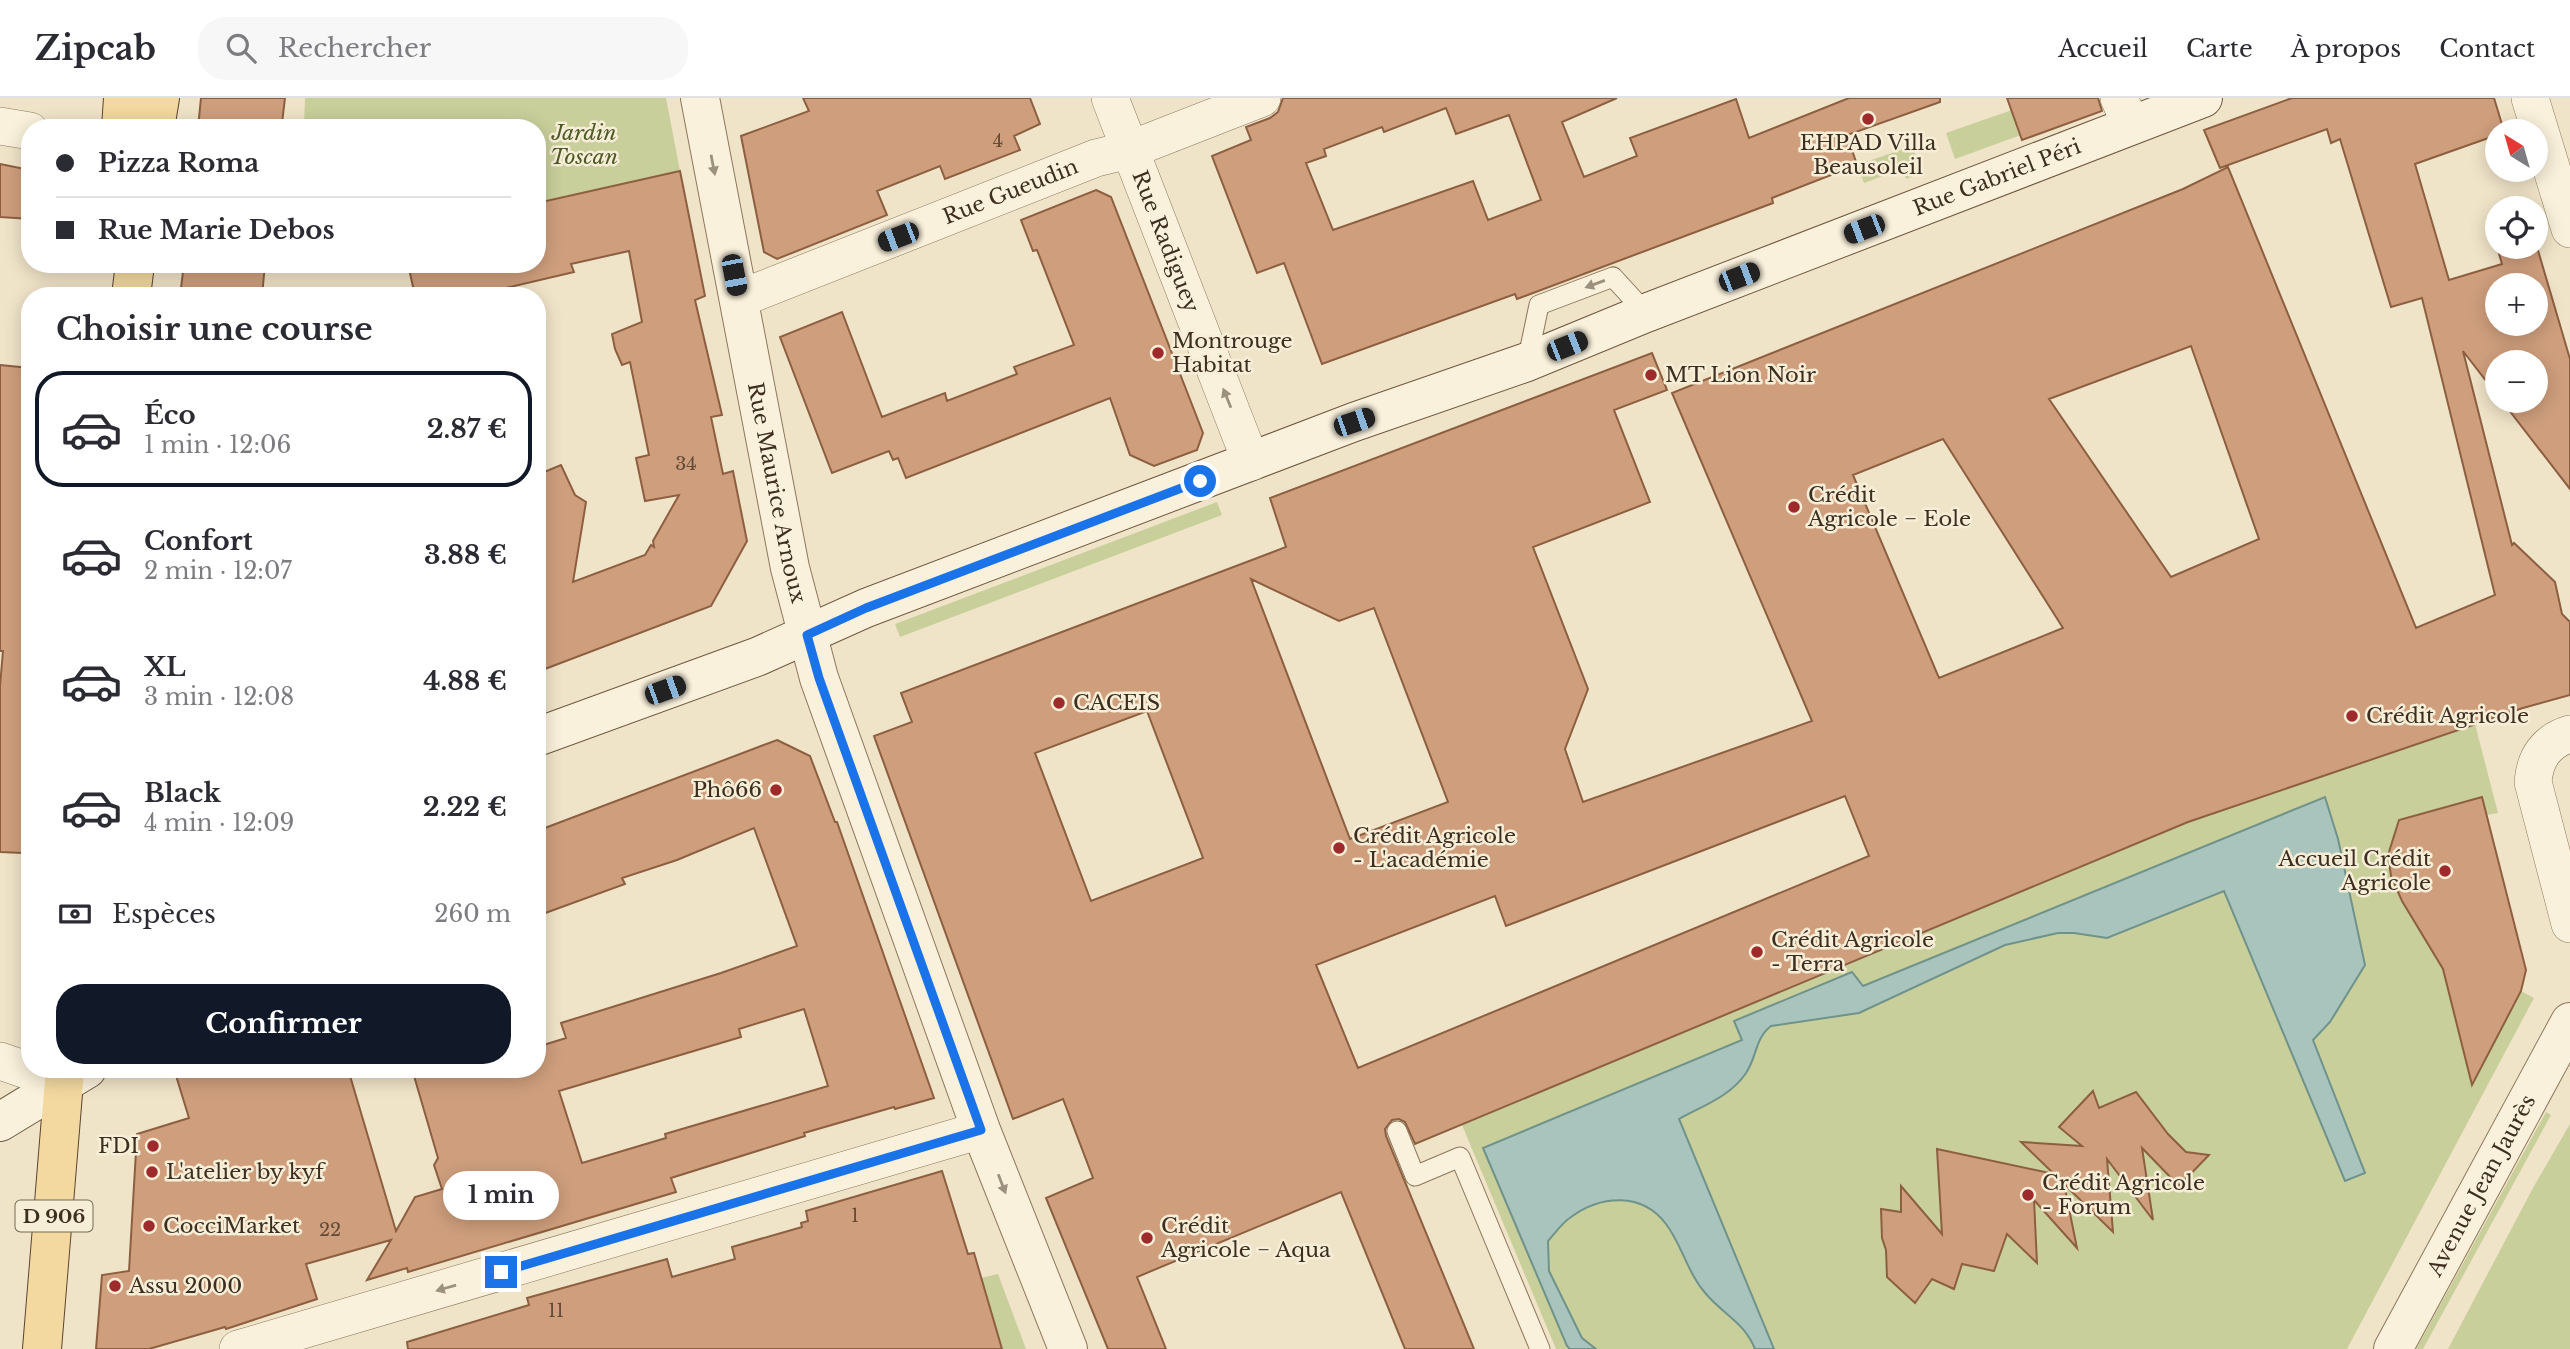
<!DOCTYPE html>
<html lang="fr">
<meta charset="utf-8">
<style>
:root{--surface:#fff;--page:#f7f7f7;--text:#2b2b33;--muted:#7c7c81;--line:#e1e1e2;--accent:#111827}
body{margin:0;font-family:"Libre Baskerville",serif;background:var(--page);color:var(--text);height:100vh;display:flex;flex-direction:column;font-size:26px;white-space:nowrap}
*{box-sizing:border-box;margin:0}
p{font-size:23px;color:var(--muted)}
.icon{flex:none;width:38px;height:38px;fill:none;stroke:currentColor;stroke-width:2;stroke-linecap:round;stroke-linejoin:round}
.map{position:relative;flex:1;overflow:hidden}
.details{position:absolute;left:21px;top:189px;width:525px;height:791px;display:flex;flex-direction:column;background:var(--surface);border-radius:28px;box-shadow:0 4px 18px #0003}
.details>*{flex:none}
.top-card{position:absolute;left:21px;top:21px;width:525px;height:154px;border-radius:28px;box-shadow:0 4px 18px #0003;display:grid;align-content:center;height:154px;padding:0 35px;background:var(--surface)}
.needle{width:46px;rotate:323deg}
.controls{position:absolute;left:2485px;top:21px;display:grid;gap:14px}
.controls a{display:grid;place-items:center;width:63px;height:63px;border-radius:50%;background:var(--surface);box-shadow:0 4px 18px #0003;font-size:35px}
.end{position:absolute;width:32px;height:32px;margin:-16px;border:9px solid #1a73e8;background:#fff;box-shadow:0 0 0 4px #fff}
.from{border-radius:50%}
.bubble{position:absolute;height:49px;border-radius:24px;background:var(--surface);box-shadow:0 4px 18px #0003;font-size:23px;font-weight:700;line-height:49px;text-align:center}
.car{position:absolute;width:21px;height:42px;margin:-21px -10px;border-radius:9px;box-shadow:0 0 5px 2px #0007;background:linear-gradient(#222 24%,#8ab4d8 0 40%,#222 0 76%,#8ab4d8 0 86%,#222 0)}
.top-card b{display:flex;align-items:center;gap:24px;height:66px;font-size:26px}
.top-card b+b{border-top:2px solid var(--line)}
.top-card i{width:18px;height:18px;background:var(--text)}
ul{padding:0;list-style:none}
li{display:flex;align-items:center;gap:21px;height:116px;margin:0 14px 10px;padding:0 21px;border:4px solid transparent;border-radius:28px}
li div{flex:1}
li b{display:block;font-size:26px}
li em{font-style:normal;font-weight:700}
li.current{border-color:var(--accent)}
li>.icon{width:63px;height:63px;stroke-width:1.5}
h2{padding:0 35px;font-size:32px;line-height:84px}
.pay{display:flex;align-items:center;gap:18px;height:77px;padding:0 35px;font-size:26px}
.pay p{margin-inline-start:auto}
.primary-button{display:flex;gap:14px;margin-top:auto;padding:14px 35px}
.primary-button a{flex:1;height:80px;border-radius:28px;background:var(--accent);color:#fff;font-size:28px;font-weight:700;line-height:80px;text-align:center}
header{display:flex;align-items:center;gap:42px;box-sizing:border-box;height:98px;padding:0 35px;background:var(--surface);border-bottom:2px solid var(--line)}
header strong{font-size:33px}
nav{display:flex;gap:38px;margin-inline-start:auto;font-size:24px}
.search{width:490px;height:63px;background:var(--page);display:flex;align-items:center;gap:18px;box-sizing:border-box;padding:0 24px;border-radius:28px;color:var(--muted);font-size:26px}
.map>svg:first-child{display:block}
.green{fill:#c9cf9b}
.water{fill:#a9c4bc;stroke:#6f938a;stroke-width:2}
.building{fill:#cf9f7d;stroke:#8d5f41;stroke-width:2;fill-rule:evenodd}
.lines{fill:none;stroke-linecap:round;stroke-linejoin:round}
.service-casing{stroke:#8d765c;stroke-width:21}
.minor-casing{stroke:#8d765c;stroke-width:38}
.tertiary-casing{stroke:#8d765c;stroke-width:40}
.secondary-casing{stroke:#6f573f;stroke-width:40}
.primary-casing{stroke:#5b4430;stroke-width:40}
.service{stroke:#faf1dc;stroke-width:19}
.minor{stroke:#faf1dc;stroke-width:37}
.tertiary{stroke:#faf1dc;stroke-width:38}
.secondary{stroke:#faf1dc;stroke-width:38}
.primary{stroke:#f3d9a0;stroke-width:38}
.oneway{fill:#9c907e}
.route{stroke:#1a73e8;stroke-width:9}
.poi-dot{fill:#9e2a2b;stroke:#f7eed8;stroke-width:2.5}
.labels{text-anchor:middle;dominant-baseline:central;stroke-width:5;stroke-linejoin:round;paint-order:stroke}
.number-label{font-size:18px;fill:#624a37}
.shield{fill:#f7eed8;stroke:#756857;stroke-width:2}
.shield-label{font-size:19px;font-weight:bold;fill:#3d2e20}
.park-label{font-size:21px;font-style:italic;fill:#4d5a26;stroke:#f7eed8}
.poi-label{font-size:21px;fill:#3d2e20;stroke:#f7eed8;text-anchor:start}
.street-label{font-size:21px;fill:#3d2e20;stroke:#f7eed8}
</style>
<header>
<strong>Zipcab</strong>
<div class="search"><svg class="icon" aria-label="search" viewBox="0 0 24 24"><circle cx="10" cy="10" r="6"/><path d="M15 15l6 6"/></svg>Rechercher</div>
<nav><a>Accueil</a><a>Carte</a><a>À propos</a><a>Contact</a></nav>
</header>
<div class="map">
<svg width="2570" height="1251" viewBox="0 0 2570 1251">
<rect width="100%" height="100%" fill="#f0e4c8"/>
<path class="green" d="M 305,0 L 666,0 L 680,73 L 537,105 L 537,30 L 304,30 Z
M 2012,12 L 2021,37 L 1955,61 L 1946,35 Z
M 1912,48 L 1922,75 L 1906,81 L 1902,71 L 1864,85 L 1857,67 Z
M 1217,404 L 1222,417 L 900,539 L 895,526 Z
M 2475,626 L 2498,715 L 2487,717 L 2481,699 L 2399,723 C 2393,742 2385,758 2391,778 L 2439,851 L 2478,975 L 2521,893 L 2534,900 L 2347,1251 L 1556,1251 L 1462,1027 L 2188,724 Z
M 2546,1014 L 2551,1017 L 2423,1251 L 2416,1251 Z
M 2570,1026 L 2570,1251 L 2448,1251 L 2534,1088 Z
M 998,1176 L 1026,1251 L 1002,1251 L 981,1180 Z"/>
<path class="water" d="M 2325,699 L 2338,741 L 2365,867 L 2330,924 L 2313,942 L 2365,1075 L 2345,1083 L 2224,793 L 2107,840 L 2074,835 L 2058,835 L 2005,847 L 1859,915 L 1771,928 C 1755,940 1757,959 1746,975 C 1730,999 1702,1008 1679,1021 L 1774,1251 L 1755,1251 C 1744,1224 1724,1217 1706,1196 C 1688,1176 1682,1147 1666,1126 C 1642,1094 1601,1097 1571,1119 C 1562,1125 1555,1135 1548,1143 L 1549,1173 L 1582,1240 L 1596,1251 L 1570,1251 L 1567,1248 L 1483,1050 L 1742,942 L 1734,923 L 1852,874 L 1863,888 Z"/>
<path class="building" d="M 201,0 L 285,0 L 282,25 L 269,30 L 198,30 Z
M 803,0 L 1030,0 L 1040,26 L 1014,38 L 1020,52 L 945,81 L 940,68 L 877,93 L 887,117 L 777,161 L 764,154 L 741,38 L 809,13 Z
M 1283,0 L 1617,0 L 1562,24 L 1584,79 L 1637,58 L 1630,40 L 1736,1 L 1749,40 L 1849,0 L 1940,0 L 1940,4 L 1847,37 L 1857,67 L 1772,100 L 1773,105 L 1517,201 L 1515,196 L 1322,266 L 1284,165 L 1257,175 L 1212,58 L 1251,42 L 1246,29 L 1270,20 L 1278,14 ZM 1446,10 L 1456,36 L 1509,17 L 1541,102 L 1488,122 L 1473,83 L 1333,132 L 1306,65 L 1326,58 L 1324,51 L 1382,29 L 1384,34 Z
M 2007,0 L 2098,0 L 2102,13 L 2022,42 Z
M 2292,0 L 2494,0 L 2504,33 L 2497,33 L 2497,37 L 2415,66 L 2449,182 L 2502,166 L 2497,149 L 2537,149 L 2570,261 L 2570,391 L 2502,303 L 2536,303 L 2536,264 L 2497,264 L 2497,297 L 2463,253 L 2512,447 L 2514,445 L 2555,484 L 2562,516 L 2570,524 L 2570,597 L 2523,610 L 2188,724 L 1415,1046 L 1405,1024 L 1399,1021 L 1392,1022 L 1385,1031 L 1386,1038 L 1474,1251 L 1405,1251 L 1341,1094 L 1137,1179 L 1166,1251 L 1108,1251 L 1046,1100 L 1093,1080 L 1063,1001 L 1013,1021 L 874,638 L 912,624 L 901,595 L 1286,449 L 1270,400 L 1652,255 L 1667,292 L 1614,312 L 1650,404 L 1533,449 L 1588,591 L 1565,651 L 1583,704 L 1812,623 L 1672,295 L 2183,91 L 2228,69 L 2416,530 L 2495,497 L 2422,200 L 2391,209 L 2340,41 L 2331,45 L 2327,31 L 2220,70 L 2204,32 ZM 2497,187 L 2536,187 L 2536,226 L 2497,226 ZM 2191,248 L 2259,441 L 2171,479 L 2049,301 ZM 1943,341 L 2063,530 L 1939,580 L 1853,377 ZM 1251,481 L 1339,523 L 1374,510 L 1448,704 L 1350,741 ZM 1147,613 L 1203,760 L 1091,803 L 1035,655 ZM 1845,698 L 1869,758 L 1358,970 L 1316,867 L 1495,798 L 1506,828 Z
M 0,66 L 30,72 L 30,121 L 0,119 Z
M 680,73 L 705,198 L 695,202 L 722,317 L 711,319 L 723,376 L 733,373 L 747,443 L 711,508 L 537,574 L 537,377 L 561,367 L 575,397 L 586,404 L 573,484 L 645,457 L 651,447 L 654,449 L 653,443 L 679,397 L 645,403 L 636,360 L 649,357 L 630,264 L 622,267 L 615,251 L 612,236 L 642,224 L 629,153 L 571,166 L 574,174 L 472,198 L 415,198 L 408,166 L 537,166 L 537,105 Z
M 1096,92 L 1111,99 L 1191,304 L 1203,335 L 1197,352 L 1154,368 L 1130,357 L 1110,300 L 906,380 L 898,360 L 893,362 L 889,353 L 832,375 L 780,239 L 842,214 L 882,319 L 945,295 L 947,303 L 1017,276 L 1014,269 L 1074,247 L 1037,152 L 1033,153 L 1021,122 Z
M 184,166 L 265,166 L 262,198 L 180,198 Z
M 0,267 L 30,270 L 30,659 L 22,755 L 0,754 L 0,588 L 3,553 L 0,553 Z
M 777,642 L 810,658 L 835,724 L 837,724 L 934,1000 L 895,1011 L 894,1009 L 804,1035 L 805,1038 L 671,1080 L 676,1094 L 408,1174 L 407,1170 L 367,1182 L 391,1142 L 306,1166 L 317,1201 L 226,1231 L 225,1229 L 149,1251 L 96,1251 L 102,1177 L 129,1173 L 137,1036 L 189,1020 L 174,971 L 348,971 L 396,1133 L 415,1099 L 442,1091 L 434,1067 L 438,1060 L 412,971 L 537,971 L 537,949 L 566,940 L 561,925 L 721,875 L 797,848 L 754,730 L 677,762 L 622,780 L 625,786 L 537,818 L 537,733 ZM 804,911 L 828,988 L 665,1036 L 666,1040 L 582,1065 L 559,993 L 741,939 L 739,931 Z
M 2482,699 L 2526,872 L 2521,893 L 2472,987 L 2443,871 L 2402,803 L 2391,778 L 2388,757 L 2399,722 Z
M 2093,993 L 2099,1010 L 2136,994 L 2168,1036 L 2186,1054 L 2209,1057 L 2179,1088 L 2142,1050 L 2153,1122 L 2107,1061 L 2113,1134 L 2064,1086 L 2077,1150 L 2034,1102 L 2037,1165 L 2007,1136 L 1994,1173 L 1962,1166 L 1954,1191 L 1932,1181 L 1915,1205 L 1887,1179 L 1886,1152 L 1882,1140 L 1881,1111 L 1901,1114 L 1901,1088 L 1942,1136 L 1937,1051 L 2054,1076 L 2021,1044 L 2082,1048 L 2059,1029 Z
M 942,1073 L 968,1156 L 974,1155 L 1002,1251 L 408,1251 L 407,1244 L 529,1207 L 527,1200 L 667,1161 L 672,1179 L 735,1161 L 732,1149 L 802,1129 L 801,1125 L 808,1123 L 806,1113 Z"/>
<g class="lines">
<g class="service-casing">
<path id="service" d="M 1527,264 L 1539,207 L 1613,179 L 1646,215
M 1397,1033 L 1415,1078 L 1460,1059 L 1540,1251"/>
</g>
<g class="minor-casing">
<g id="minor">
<path id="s1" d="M 1110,0 L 1251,364"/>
<path d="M 2119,0 L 2131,27"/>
<path d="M 2530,0 L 2570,131"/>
<path d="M 0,28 L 30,33"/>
<path id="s2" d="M 739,201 L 1096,60 L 1129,52 L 1262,0"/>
<path d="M 2570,636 C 2546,643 2535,660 2533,684 L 2570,826"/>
<path d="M 0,963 L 64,985"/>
<path d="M 238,1251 L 981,1032"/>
</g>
</g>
<g class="tertiary-casing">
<g id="tertiary">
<path id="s3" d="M 700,0 L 790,470 L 819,580 L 981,1032 L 1068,1251"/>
<path id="s4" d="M 2393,1251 L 2570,924"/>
</g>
</g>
<g class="secondary-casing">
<g id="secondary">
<path id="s5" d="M 537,639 L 759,558 L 866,510 L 1354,324 L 1527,264 L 1646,215 L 2203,0"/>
<path d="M 0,1024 L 87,971"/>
</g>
</g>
<g class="primary-casing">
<path id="primary" d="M 121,30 L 123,0
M 155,30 L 160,0
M 131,198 L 135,166
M 42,1251 L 65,971"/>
</g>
<use href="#service" class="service"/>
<use href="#minor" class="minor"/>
<use href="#tertiary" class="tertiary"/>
<use href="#secondary" class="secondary"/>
<use href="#primary" class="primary"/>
</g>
<defs><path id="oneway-solid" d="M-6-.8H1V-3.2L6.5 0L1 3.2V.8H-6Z" transform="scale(1.75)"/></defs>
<g class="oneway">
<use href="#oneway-solid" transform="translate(713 67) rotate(79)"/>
<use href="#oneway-solid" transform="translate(1595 186) rotate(160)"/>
<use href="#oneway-solid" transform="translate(1227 300) rotate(-112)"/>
<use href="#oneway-solid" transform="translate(1002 1086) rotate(69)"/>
<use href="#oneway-solid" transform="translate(446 1190) rotate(164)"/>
</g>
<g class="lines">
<path class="route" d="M 501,1174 L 981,1032 L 819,580 L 807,537 L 866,510 L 1200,383"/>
</g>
<g class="poi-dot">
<circle cx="1868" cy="21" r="7"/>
<circle cx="1158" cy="255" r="7"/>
<circle cx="1651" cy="277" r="7"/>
<circle cx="1794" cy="409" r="7"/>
<circle cx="1059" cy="605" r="7"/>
<circle cx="2352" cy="618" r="7"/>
<circle cx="776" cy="692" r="7"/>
<circle cx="1339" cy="750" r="7"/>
<circle cx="2445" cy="773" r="7"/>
<circle cx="1757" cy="854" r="7"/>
<circle cx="153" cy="1048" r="7"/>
<circle cx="152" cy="1074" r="7"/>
<circle cx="2028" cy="1097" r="7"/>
<circle cx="149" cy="1128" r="7"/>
<circle cx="1147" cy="1140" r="7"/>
<circle cx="115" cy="1188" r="7"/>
</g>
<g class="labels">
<g class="number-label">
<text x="998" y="43">4</text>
<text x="686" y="366">34</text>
<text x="855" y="1118">1</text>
<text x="330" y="1132">22</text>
<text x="556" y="1213">11</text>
</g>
<rect class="shield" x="15.5" y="1102.5" width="77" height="31" rx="5"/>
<g class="shield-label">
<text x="54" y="1118">D 906</text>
</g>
<g class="park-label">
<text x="584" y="35">Jardin<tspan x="584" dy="24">Toscan</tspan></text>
</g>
<g class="poi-label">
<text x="1868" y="45" text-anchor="middle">EHPAD Villa<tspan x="1868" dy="24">Beausoleil</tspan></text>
<text x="1172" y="243">Montrouge<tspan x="1172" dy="24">Habitat</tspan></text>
<text x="1665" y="277">MT Lion Noir</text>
<text x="1808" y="397">Crédit<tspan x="1808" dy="24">Agricole − Eole</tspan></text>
<text x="1073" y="605">CACEIS</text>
<text x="2366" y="618">Crédit Agricole</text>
<text x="762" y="692" text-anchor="end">Phô66</text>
<text x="1353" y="738">Crédit Agricole<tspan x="1353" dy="24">- L'académie</tspan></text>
<text x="2431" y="761" text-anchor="end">Accueil Crédit<tspan x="2431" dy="24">Agricole</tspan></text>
<text x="1771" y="842">Crédit Agricole<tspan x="1771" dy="24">- Terra</tspan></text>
<text x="139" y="1048" text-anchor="end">FDI</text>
<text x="166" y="1074">L'atelier by kyf</text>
<text x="2042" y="1085">Crédit Agricole<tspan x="2042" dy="24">- Forum</tspan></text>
<text x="163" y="1128">CocciMarket</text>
<text x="1161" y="1128">Crédit<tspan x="1161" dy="24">Agricole − Aqua</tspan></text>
<text x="129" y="1188">Assu 2000</text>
</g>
<g class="street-label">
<text stroke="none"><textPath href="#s5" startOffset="1564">Rue Gabriel Péri</textPath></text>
<text stroke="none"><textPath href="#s2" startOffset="292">Rue Gueudin</textPath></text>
<text stroke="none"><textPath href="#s1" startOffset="154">Rue Radiguey</textPath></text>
<text stroke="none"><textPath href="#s3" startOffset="402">Rue Maurice Arnoux</textPath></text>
<text stroke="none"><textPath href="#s4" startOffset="186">Avenue Jean Jaurès</textPath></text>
</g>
</g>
</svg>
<div class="controls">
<a><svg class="needle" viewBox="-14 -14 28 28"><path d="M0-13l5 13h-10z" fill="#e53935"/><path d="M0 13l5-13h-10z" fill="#7c7c81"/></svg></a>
<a><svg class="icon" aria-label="locate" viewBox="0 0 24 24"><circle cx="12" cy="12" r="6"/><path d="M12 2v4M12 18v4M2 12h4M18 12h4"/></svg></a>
<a>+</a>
<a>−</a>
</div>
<i class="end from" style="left:1200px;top:383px"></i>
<i class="end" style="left:501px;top:1174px"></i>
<div class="bubble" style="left:443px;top:1073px;width:116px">1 min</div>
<i class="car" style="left:1864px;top:131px;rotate:249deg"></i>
<i class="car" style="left:898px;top:139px;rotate:249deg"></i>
<i class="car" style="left:734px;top:177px;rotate:169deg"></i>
<i class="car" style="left:1739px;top:179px;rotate:69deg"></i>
<i class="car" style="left:1567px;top:248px;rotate:68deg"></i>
<i class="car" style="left:1354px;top:324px;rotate:71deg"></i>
<i class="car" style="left:665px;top:592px;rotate:70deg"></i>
<div class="top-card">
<b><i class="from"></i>Pizza Roma</b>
<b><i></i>Rue Marie Debos</b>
</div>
<section class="details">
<h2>Choisir une course</h2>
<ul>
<li class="current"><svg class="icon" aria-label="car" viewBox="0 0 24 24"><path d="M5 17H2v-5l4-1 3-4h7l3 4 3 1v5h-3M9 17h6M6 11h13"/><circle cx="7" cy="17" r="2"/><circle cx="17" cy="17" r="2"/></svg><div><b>Éco</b><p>1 min · 12:06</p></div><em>2.87 €</em></li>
<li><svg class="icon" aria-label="car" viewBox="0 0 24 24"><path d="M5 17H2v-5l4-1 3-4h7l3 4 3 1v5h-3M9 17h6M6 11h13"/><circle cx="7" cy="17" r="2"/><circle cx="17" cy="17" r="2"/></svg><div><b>Confort</b><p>2 min · 12:07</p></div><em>3.88 €</em></li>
<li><svg class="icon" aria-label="car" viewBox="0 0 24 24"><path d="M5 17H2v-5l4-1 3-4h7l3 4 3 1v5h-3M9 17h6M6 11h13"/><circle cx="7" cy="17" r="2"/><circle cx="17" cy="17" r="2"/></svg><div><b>XL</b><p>3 min · 12:08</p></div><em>4.88 €</em></li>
<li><svg class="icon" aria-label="car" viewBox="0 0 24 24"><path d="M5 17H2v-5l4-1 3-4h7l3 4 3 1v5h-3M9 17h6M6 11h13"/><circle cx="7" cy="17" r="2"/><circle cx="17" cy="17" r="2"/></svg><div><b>Black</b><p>4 min · 12:09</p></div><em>2.22 €</em></li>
</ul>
<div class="pay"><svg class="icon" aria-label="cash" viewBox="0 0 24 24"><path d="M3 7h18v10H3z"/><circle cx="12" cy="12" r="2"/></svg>Espèces<p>260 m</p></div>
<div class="primary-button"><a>Confirmer</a></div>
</section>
</div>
